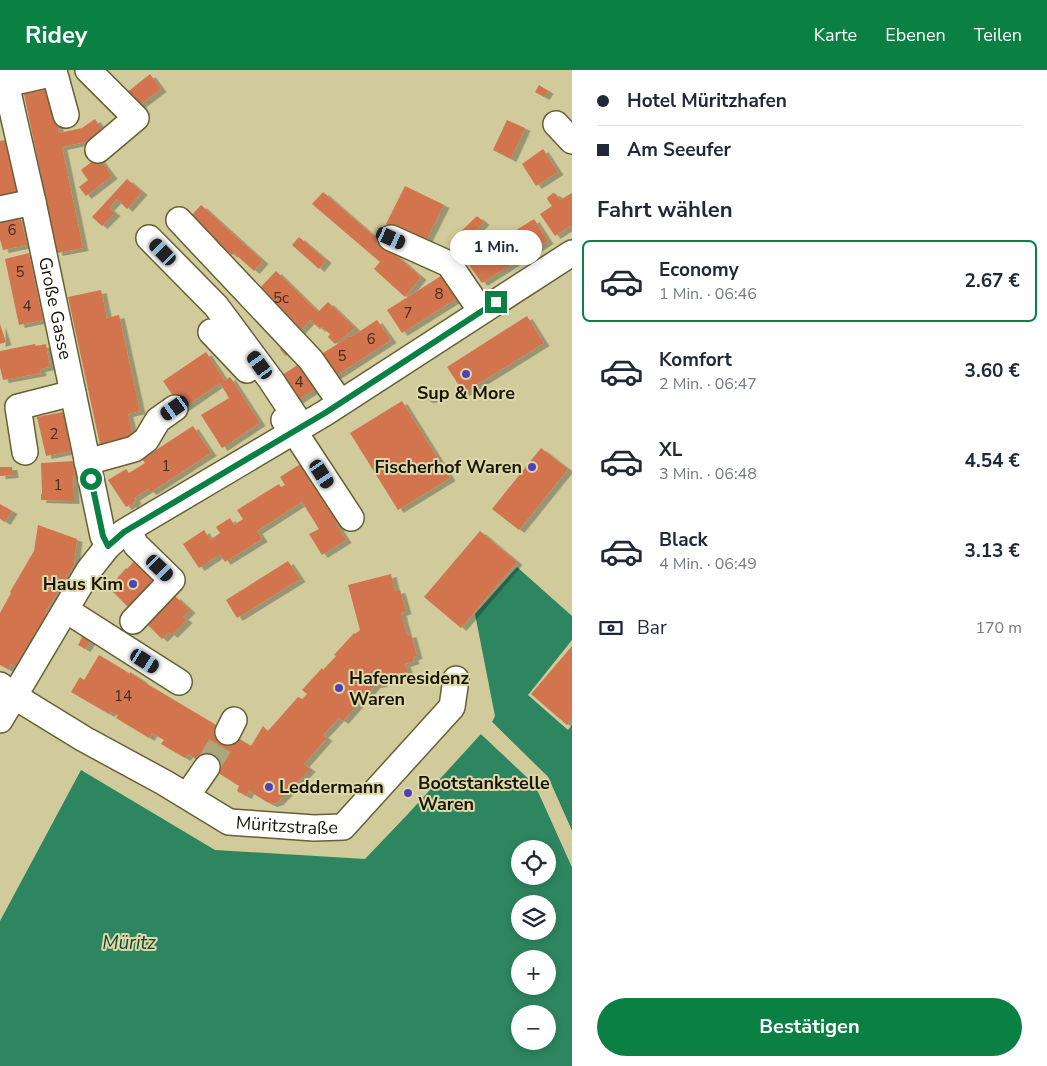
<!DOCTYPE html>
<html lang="de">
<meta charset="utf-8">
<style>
:root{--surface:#fff;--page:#f6f6f7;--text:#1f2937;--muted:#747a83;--line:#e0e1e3;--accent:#0b8043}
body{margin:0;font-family:"Nunito Sans",sans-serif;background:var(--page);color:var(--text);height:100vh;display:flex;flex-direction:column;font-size:19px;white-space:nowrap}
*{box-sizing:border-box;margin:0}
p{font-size:16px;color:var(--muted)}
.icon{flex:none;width:28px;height:28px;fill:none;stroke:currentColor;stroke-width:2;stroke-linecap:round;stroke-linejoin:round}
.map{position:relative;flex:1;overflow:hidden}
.drawer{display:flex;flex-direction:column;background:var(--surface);width:475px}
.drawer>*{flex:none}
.hud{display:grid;align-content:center;height:110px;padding:0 25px;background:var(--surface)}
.buttons{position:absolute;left:511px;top:770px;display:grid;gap:10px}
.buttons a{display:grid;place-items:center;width:45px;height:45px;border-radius:50%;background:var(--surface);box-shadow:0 2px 8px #0003;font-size:25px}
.end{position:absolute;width:22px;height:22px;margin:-11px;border:6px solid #0b8043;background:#fff;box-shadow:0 0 0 2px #fff}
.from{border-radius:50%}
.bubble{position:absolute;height:35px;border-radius:18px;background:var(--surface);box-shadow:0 2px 8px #0003;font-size:16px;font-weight:700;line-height:35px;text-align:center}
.car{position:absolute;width:15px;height:30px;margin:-15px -8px;border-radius:6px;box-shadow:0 0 4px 1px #0007;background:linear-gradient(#222 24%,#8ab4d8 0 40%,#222 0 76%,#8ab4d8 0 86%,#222 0)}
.hud b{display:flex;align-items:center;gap:18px;height:48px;font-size:19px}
.hud b+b{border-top:1px solid var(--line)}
.hud i{width:12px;height:12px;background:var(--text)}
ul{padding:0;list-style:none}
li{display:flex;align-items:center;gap:15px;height:82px;margin:0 10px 8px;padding:0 15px;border:2px solid transparent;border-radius:8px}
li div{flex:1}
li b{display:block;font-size:19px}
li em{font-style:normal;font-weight:700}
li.on{border-color:var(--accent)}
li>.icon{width:45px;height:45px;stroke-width:1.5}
h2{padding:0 25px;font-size:22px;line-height:60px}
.pay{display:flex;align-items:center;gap:12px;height:55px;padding:0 25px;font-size:19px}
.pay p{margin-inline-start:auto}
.action{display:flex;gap:10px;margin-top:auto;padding:10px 25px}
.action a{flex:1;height:58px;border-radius:30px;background:var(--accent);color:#fff;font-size:20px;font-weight:700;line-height:58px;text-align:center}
header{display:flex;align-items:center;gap:30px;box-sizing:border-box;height:70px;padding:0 25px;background:var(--accent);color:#fff}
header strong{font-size:24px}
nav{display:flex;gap:28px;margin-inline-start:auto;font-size:18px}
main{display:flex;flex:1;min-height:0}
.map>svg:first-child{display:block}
.water{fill:#2e8660;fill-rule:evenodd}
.pier{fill:#d1ca9a}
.building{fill:#d2744f;filter:url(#shadow)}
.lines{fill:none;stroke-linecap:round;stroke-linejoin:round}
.minor-tunnel{stroke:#aca67c;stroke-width:25;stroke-dasharray:25 12;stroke-linecap:butt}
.minor-casing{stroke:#666034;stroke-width:28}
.minor{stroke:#fff;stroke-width:25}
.route{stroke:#0b8043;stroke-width:6}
.poi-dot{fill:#4e42b9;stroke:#ded7a7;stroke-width:2}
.labels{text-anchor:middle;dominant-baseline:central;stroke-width:4;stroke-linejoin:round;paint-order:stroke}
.number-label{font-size:15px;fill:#462d17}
.street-label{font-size:18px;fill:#181504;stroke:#ded7a7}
.poi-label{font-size:18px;font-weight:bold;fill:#181504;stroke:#ded7a7;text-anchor:start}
.water-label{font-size:19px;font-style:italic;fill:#164631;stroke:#ded7a7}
</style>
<header>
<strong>Ridey</strong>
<nav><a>Karte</a><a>Ebenen</a><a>Teilen</a></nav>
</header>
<main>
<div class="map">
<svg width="572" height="996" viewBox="0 0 572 996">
<defs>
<filter id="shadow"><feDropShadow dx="5.5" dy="3" stdDeviation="0" flood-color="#0004"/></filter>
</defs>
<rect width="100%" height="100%" fill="#d1ca9a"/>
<path class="water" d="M 517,497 L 572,546 L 572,570 L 528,625 L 568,660 L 572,655 L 572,761 L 548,707 L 492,652 L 495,646 L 475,544 Z
M 481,664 L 535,714 L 572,797 L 572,996 L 0,996 L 0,851 L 81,700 L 215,780 L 365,789 L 407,745 ZM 520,779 L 548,779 L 548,806 L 520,806 ZM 520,834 L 548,834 L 548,861 L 520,861 ZM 520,889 L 548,889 L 548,916 L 520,916 ZM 520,944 L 548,944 L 548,971 L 520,971 Z"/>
<path class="pier" d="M 492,652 L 548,707 L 572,761 L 572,763 L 570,762 L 546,709 L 490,654 Z
M 483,662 L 538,713 L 572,791 L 572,797 L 535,715 L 481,664 Z"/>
<path class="building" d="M 150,4 L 161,19 L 136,38 L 125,24 Z
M 539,15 L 548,21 L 544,27 L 535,22 Z
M 50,19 L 59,63 L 82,58 L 95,49 L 103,61 L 85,72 L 62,77 L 83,178 L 57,183 L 24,24 Z
M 507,50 L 525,58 L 511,89 L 493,80 Z
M 6,70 L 18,125 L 0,129 L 0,71 Z
M 543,79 L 558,102 L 536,116 L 522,94 Z
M 98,87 L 112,106 L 86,126 L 79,117 L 88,110 L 81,100 Z
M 127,109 L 142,122 L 127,139 L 117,129 L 109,138 L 115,143 L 102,156 L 92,147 Z
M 405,116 L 444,135 L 425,173 L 386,154 Z
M 323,122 L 421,207 L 405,227 L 374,199 L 380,192 L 312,134 Z
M 553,123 L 556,124 L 560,130 L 572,123 L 572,155 L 555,166 L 540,144 L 552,136 L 547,129 L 548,127 Z
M 201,135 L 263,191 L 254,201 L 234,183 L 232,185 L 190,147 Z
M 20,146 L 27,175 L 3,180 L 0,169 L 0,151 Z
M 477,146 L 484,152 L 467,169 L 469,171 L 463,177 L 454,168 Z
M 534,149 L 548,171 L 482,213 L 466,191 Z
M 299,167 L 326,190 L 319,199 L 292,175 Z
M 29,183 L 43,250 L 19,255 L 5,189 Z
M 276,201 L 318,242 L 328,232 L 355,258 L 335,274 L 328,267 L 330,264 L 322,257 L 320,259 L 310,250 L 297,264 L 255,223 Z
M 449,201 L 464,224 L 402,263 L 387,240 Z
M 101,220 L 107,248 L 119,245 L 140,341 L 128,344 L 134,372 L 101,379 L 68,227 Z
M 527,246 L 544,273 L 464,323 L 447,297 Z
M 377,250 L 391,270 L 334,307 L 320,285 L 350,266 L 351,267 Z
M 0,254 L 6,272 L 0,274 Z
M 288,272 L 294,279 L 286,286 L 280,279 Z
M 35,274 L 36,276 L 46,274 L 50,297 L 40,299 L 41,303 L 3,310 L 0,297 L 0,281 Z
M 206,282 L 225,311 L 230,307 L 260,353 L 222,378 L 201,345 L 229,328 L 220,313 L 182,339 L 163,311 Z
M 304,291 L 320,316 L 295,332 L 279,307 Z
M423 324a6 6 0 1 1 12 0a6 6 0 1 1-12 0Z
M 402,331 L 450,408 L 398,440 L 350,363 Z
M 63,342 L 71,381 L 46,386 L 37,347 Z
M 193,356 L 211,383 L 151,422 L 148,419 L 140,424 L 134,428 L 136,431 L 133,433 L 134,435 L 132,436 L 131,434 L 126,437 L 108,410 L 126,399 L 129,403 L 145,393 L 142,389 Z
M 541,378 L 568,399 L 519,460 L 492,439 Z
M 74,391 L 75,406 L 73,406 L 74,431 L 41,430 L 41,424 L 42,424 L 41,393 Z
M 305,391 L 342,450 L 336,454 L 346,470 L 322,485 L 309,464 L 319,459 L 302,432 L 257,461 L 262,469 L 225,492 L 220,484 L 199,498 L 183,474 L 204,460 L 210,470 L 220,463 L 216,457 L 230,448 L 234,455 L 243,449 L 237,440 L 279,414 L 281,417 L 285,415 L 280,407 Z
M 0,397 L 12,397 L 13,405 L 0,406 Z
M 0,434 L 12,441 L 5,452 L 0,449 Z
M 38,455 L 77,469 L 74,495 L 45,543 L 48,544 L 17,598 L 11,594 L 8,599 L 0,595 L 0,543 L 11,523 L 10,522 L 34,481 Z
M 480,461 L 517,492 L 461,558 L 424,527 Z
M 136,489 L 158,510 L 130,539 L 109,518 L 126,498 L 127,499 Z
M 288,491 L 300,509 L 237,548 L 226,530 Z
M 391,504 L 395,521 L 400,520 L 406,541 L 401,543 L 407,565 L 411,564 L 417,586 L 413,587 L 414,591 L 405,594 L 408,602 L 381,609 L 382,614 L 375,615 L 365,627 L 362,624 L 354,631 L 358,634 L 343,651 L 339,648 L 323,665 L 327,668 L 304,694 L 310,699 L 278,732 L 272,734 L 267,732 L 249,721 L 246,726 L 237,721 L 239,716 L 188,684 L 185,688 L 161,674 L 164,670 L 152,663 L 149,668 L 116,648 L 118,645 L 111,642 L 109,644 L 71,622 L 80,607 L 84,610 L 99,585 L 130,604 L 130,602 L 142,610 L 142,611 L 251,676 L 263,656 L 268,661 L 298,627 L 302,629 L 307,624 L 302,620 L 322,598 L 323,600 L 336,586 L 334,585 L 354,563 L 355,564 L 360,560 L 348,515 Z
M 175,526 L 190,540 L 183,547 L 187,550 L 172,565 L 169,562 L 162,569 L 148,555 Z
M 87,558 L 95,563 L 85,579 L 78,575 Z
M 572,576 L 572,649 L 567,655 L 531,624 Z"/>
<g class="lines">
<path class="minor-tunnel" d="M 207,697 L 228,662"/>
<g class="minor-casing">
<g id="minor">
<path id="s1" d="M 3,0 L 33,132 L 103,466 L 108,476"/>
<path d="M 88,0 L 136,48 L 98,80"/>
<path d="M 54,1 L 66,45"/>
<path d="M 6,14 L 46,5 L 54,0"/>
<path d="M 556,54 L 572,71"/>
<path d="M 0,139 L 33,132"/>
<path d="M 179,150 L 311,290 L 340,332"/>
<path d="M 149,168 L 216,236 L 271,310 L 302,357"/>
<path d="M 391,168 L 449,194 L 481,241"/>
<path d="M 211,262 L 247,300"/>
<path d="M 284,350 L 294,361 L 351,448"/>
<path d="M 25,382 L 18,337 L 73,323"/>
<path d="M 87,392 L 134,379 L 146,370 L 158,350 L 175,338"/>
<path d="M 128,460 L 136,475 L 172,510 L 133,551"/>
<path d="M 66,540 L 179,612"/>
<path id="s2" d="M 0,615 L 14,626 L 84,669 L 165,713 L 229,752 L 314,758 L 343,757 L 452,637 L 456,609"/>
<path d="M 0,650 L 89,500 L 108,476 L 124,462 L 325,343 L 572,183"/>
<path d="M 228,662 L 234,650"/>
<path d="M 187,726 L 207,697"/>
</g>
</g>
<use href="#minor" class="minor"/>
</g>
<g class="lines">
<path class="route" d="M 91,409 L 103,466 L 108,476 L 124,462 L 325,343 L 496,232"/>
</g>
<g class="poi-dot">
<circle cx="466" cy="304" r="5"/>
<circle cx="532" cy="397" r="5"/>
<circle cx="133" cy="514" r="5"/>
<circle cx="339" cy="618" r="5"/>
<circle cx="269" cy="717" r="5"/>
<circle cx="408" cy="723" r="5"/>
</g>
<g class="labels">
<g class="number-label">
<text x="12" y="160">6</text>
<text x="20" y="202">5</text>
<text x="439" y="224">8</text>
<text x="281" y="228">5c</text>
<text x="27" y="236">4</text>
<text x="408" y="243">7</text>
<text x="371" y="269">6</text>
<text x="342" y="286">5</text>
<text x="299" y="312">4</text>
<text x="54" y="364">2</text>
<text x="166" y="396">1</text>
<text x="58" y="415">1</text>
<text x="123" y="626">14</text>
</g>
<g class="street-label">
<text stroke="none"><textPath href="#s1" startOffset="244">Große Gasse</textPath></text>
<text stroke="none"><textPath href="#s2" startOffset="325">Müritzstraße</textPath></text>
</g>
<g class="poi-label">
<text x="466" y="323" text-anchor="middle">Sup &amp; More</text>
<text x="522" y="397" text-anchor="end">Fischerhof Waren</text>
<text x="123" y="514" text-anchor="end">Haus Kim</text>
<text x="349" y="608">Hafenresidenz<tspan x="349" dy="21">Waren</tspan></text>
<text x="418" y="713">Bootstankstelle<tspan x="418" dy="21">Waren</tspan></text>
<text x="279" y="717">Leddermann</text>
</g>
<g class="water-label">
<text x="129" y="873">Müritz</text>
</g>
</g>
</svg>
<div class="buttons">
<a><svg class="icon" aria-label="locate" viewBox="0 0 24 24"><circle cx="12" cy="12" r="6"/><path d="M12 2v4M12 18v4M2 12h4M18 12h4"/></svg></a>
<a><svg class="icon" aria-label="layers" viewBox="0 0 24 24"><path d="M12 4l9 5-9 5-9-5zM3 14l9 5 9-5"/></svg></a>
<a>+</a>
<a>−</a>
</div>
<i class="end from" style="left:91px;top:409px"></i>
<i class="end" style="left:496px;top:232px"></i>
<div class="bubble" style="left:450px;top:160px;width:92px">1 Min.</div>
<i class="car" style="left:391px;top:168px;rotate:114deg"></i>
<i class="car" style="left:163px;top:182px;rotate:316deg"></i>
<i class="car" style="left:260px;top:295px;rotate:324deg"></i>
<i class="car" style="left:175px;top:338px;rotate:235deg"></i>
<i class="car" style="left:322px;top:404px;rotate:147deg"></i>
<i class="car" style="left:160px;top:498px;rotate:134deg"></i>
<i class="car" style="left:145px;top:591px;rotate:122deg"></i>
</div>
<section class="drawer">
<div class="hud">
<b><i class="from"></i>Hotel Müritzhafen</b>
<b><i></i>Am Seeufer</b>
</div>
<h2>Fahrt wählen</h2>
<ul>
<li class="on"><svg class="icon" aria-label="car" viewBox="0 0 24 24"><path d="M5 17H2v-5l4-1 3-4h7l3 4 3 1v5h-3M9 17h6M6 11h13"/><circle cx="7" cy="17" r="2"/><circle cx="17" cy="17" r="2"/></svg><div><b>Economy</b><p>1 Min. · 06:46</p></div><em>2.67 €</em></li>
<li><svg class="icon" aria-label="car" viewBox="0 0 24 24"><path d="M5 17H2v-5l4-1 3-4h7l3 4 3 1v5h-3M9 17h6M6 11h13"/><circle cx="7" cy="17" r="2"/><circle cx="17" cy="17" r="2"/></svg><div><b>Komfort</b><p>2 Min. · 06:47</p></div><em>3.60 €</em></li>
<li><svg class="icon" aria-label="car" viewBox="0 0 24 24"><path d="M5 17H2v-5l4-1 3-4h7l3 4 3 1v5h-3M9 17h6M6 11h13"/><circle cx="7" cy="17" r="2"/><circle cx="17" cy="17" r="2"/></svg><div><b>XL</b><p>3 Min. · 06:48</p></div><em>4.54 €</em></li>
<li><svg class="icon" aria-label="car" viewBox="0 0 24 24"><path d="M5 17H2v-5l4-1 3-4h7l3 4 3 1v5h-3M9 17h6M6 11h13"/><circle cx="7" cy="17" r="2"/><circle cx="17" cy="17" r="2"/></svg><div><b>Black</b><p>4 Min. · 06:49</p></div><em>3.13 €</em></li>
</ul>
<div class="pay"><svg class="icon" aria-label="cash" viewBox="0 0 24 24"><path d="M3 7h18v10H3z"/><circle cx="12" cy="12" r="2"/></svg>Bar<p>170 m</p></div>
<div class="action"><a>Bestätigen</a></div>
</section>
</main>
